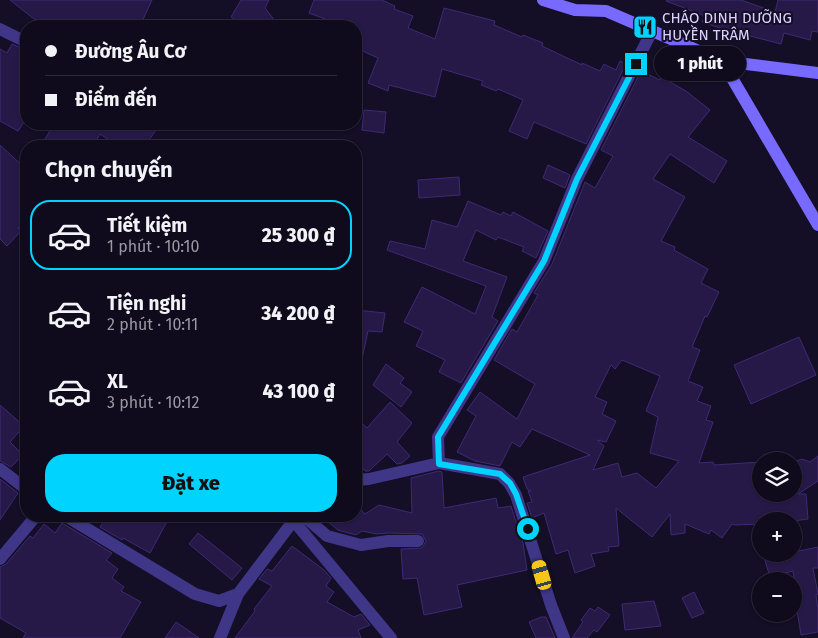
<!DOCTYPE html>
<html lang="vi">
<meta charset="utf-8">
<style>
:root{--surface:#0f0a1c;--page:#181325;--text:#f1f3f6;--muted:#9b9aa3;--line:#2f2b3b;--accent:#00d3fe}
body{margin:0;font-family:"Fira Sans",sans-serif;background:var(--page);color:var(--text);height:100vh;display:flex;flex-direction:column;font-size:19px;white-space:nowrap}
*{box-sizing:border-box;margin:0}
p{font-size:16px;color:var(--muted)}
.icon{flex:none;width:28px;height:28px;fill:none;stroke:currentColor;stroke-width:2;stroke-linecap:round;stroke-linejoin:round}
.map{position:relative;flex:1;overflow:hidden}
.drawer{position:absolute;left:20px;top:140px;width:342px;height:382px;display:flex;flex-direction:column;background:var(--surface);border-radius:20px;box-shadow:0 1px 4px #0004,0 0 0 1px var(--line)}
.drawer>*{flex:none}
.top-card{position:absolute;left:20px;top:20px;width:342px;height:110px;border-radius:20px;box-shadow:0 1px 4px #0004,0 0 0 1px var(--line);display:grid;align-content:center;height:110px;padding:0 25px;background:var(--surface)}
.buttons{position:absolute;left:752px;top:452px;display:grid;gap:10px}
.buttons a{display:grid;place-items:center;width:50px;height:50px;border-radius:50%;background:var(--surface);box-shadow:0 1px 4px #0004,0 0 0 1px var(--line);font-size:25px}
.end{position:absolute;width:22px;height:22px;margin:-11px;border:6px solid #00d3fe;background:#111;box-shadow:0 0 0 2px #111}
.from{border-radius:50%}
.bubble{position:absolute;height:35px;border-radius:18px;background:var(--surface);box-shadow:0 1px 4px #0004,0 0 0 1px var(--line);font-size:16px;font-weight:800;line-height:35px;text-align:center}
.car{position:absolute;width:15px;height:30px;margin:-15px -8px;border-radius:6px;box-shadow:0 0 4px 1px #0007;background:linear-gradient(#f5c518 24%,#345 0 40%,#f5c518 0 76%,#345 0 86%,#f5c518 0)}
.top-card b{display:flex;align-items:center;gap:18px;height:48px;font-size:19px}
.top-card b+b{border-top:1px solid var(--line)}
.top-card i{width:12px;height:12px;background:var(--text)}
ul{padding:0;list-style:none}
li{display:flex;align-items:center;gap:15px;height:70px;margin:0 10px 8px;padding:0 15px;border:2px solid transparent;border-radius:20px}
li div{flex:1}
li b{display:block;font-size:19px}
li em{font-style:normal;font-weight:800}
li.current{border-color:var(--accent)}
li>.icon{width:45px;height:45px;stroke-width:1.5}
h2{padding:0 25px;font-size:22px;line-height:60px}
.cta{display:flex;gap:10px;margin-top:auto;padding:10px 25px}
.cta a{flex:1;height:58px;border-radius:20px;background:var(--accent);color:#111;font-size:20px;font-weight:800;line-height:58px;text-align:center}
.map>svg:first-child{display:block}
.building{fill:#261948;stroke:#3e2a75;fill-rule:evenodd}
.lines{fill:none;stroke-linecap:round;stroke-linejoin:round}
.minor{stroke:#3f3688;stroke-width:12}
.secondary{stroke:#786aff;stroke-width:12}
.route{stroke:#00d3fe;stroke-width:6}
.labels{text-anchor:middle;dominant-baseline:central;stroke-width:4;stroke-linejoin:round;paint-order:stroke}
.poi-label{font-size:15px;fill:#dbd3ff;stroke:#140e26;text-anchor:start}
</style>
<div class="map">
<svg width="818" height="638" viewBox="0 0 818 638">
<rect width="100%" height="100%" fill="#140e26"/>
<path class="building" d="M 10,0 L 152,0 L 140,26 L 43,26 Z
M 241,0 L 269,0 L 265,8 L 279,26 L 245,26 L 231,17 Z
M 314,0 L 382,0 L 395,6 L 394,9 L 413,16 L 408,28 L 435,39 L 444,8 L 495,21 L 494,25 L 522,37 L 523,35 L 543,43 L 542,46 L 582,65 L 582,63 L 600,71 L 604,64 L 616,70 L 620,61 L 626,64 L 586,144 L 534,122 L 527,139 L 509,131 L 523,100 L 498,89 L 496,91 L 481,85 L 483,81 L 442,69 L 435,97 L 389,85 L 388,91 L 368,83 L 378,58 L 356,48 L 356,26 L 332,26 L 323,23 L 325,19 L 309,13 Z
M 667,0 L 741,0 L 775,12 L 778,0 L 818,0 L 818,32 L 812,31 L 810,40 L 784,33 L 781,44 L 750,36 L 750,38 L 702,22 L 705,16 L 666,1 Z
M 12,44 L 26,50 L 26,119 L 18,131 L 0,121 L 0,49 L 7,53 Z
M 641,71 L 660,80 L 661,77 L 686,91 L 710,110 L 688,137 L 727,161 L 714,183 L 670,154 L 653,179 L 685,197 L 661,241 L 675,247 L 674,250 L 708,269 L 701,283 L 719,292 L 707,317 L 705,316 L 692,347 L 700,350 L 688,381 L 703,387 L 697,401 L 711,406 L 706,420 L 713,422 L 699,463 L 713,462 L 714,465 L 761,462 L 761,494 L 794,494 L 794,462 L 802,459 L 810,462 L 818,456 L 818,481 L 798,494 L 806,494 L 808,519 L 793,521 L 761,521 L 761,524 L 735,525 L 732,524 L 722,538 L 711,530 L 709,534 L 685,524 L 685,533 L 671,535 L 670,514 L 652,537 L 616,508 L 619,546 L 608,547 L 609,551 L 591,554 L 595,566 L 575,573 L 568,550 L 556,554 L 544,513 L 532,518 L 527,503 L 532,502 L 528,491 L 531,491 L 527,489 L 523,477 L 590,455 L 532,429 L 520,447 L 512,442 L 500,466 L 475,461 L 457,452 L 476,416 L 467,410 L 480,392 L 517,419 L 535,384 L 494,360 L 512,329 L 517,332 L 538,295 L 534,293 L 552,264 L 585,182 L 595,188 L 613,156 L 601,150 ZM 622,360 L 660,376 L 646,411 L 658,417 L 650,453 L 679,461 L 656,488 L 637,473 L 622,477 L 618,463 L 593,470 L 604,446 L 597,440 L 606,442 L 616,421 L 602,414 L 607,402 L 595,397 L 611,365 L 615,369 Z
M 364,110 L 386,112 L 384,133 L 362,130 Z
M 54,124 L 160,124 L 145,146 L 118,146 L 100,134 L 93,146 L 41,146 Z
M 0,145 L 26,169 L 26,219 L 18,228 L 21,231 L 7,246 L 0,239 Z
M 548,165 L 570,175 L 565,188 L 543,178 Z
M 459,177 L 460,195 L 419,198 L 418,180 Z
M 468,201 L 501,215 L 503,212 L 511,216 L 513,212 L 548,231 L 536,258 L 522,251 L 524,247 L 498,237 L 496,240 L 476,230 L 463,261 L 507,277 L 492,317 L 498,321 L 461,383 L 439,372 L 445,360 L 416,346 L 423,331 L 404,322 L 422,287 L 475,314 L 486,286 L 387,250 L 390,241 L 425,249 L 432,220 L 457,227 Z
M 356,310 L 385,313 L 382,332 L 368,331 L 362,359 L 356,358 Z
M 799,337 L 816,375 L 751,404 L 734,365 Z
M 386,364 L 404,378 L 400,383 L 412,392 L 401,407 L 373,385 Z
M 390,402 L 412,423 L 397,442 L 410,456 L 402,463 L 397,464 L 387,454 L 369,471 L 365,471 L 356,460 L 356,418 L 367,428 Z
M 0,405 L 24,426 L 10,442 L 23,455 L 11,467 L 0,461 Z
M 439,471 L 442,472 L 444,508 L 496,498 L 498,508 L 511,506 L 523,543 L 527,570 L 457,585 L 462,607 L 424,615 L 417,578 L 403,579 L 401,549 L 422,548 L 426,541 L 422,534 L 388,533 L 377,534 L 362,531 L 356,535 L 338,530 L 321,516 L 356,516 L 356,504 L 365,514 L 379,505 L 412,513 L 411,478 Z
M 0,479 L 18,493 L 0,520 Z
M 107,516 L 170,516 L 150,553 L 123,538 L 122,540 L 100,527 Z
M 62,523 L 112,553 L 106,560 L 118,569 L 112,578 L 124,587 L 121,591 L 141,602 L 120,638 L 23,638 L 26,633 L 0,618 L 0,567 L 6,564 L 30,536 L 33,538 L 44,524 L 55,533 Z
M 198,533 L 242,568 L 232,580 L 189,544 Z
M 292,546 L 324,570 L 331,578 L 326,586 L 334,592 L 327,602 L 354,617 L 361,614 L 370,625 L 358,630 L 361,638 L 235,638 L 255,611 L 254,609 L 272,586 L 259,579 L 267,569 L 272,571 Z
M 818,547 L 818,568 L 813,568 L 818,594 L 816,595 L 818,609 L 818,632 L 801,635 L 796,604 L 798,604 L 793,571 L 770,577 L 763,554 L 794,554 L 794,552 Z
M 694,592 L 704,613 L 692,618 L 682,598 Z
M 654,601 L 661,626 L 625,630 L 622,604 Z
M 598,607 L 610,615 L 597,632 L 594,630 L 587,638 L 572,638 L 583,622 L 581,620 L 590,608 L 595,611 Z
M 541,617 L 546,617 L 555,638 L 536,638 L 529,622 Z
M 176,622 L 199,638 L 165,638 Z"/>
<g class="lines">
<path class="minor" d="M 0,29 L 26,42
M 439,463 L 438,437 L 544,261 L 577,179 L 652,31
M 0,469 L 26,489
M 356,480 L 369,479 L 439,463 L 500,474 L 509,483 L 516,495 L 551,605 L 564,638
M 66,516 L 195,594 L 219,601 L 238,594
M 304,516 L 327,536 L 361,545 L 388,541 L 418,541
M 293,520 L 391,638
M 0,559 L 36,516
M 220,638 L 238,594 L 297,516"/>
<path class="secondary" d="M 543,0 L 575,10 L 606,11 L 722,61 L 818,73
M 722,61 L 818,225"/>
</g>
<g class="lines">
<path class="route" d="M 528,529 L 516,494 L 510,483 L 500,474 L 439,464 L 438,437 L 544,261 L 577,179 L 636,64"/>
</g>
<defs>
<g id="restaurant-square" transform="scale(1.25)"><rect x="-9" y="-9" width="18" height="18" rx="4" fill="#00d3fe" stroke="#140e26"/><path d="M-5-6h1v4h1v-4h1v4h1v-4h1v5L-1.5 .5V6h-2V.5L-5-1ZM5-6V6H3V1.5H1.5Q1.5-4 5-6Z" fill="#111"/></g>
</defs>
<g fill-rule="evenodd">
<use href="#restaurant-square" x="645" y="27"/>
</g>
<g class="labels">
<g class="poi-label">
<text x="662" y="18">CHÁO DINH DƯỠNG<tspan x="662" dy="17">HUYỀN TRÂM</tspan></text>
</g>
</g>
</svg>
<div class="buttons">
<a><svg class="icon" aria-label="layers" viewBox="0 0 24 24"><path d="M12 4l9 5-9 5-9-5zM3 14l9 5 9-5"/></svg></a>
<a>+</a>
<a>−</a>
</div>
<i class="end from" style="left:528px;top:529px"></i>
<i class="end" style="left:636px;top:64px"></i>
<div class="bubble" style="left:654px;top:46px;width:92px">1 phút</div>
<i class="car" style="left:542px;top:575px;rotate:344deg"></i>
<div class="top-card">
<b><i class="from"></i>Đường Âu Cơ</b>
<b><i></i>Điểm đến</b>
</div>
<section class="drawer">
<h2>Chọn chuyến</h2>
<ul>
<li class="current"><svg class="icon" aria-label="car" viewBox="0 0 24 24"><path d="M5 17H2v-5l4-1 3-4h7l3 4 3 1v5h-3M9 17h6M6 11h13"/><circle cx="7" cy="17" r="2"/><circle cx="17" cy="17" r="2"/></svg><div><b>Tiết kiệm</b><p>1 phút · 10:10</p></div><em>25 300 ₫</em></li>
<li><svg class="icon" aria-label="car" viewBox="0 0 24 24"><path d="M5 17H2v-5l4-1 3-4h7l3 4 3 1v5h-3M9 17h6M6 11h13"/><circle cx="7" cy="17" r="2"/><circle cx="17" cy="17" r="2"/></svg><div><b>Tiện nghi</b><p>2 phút · 10:11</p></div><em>34 200 ₫</em></li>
<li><svg class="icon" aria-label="car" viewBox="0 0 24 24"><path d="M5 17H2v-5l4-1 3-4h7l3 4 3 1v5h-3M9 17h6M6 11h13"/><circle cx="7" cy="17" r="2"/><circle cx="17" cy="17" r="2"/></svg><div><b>XL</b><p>3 phút · 10:12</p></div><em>43 100 ₫</em></li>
</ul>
<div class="cta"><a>Đặt xe</a></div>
</section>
</div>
